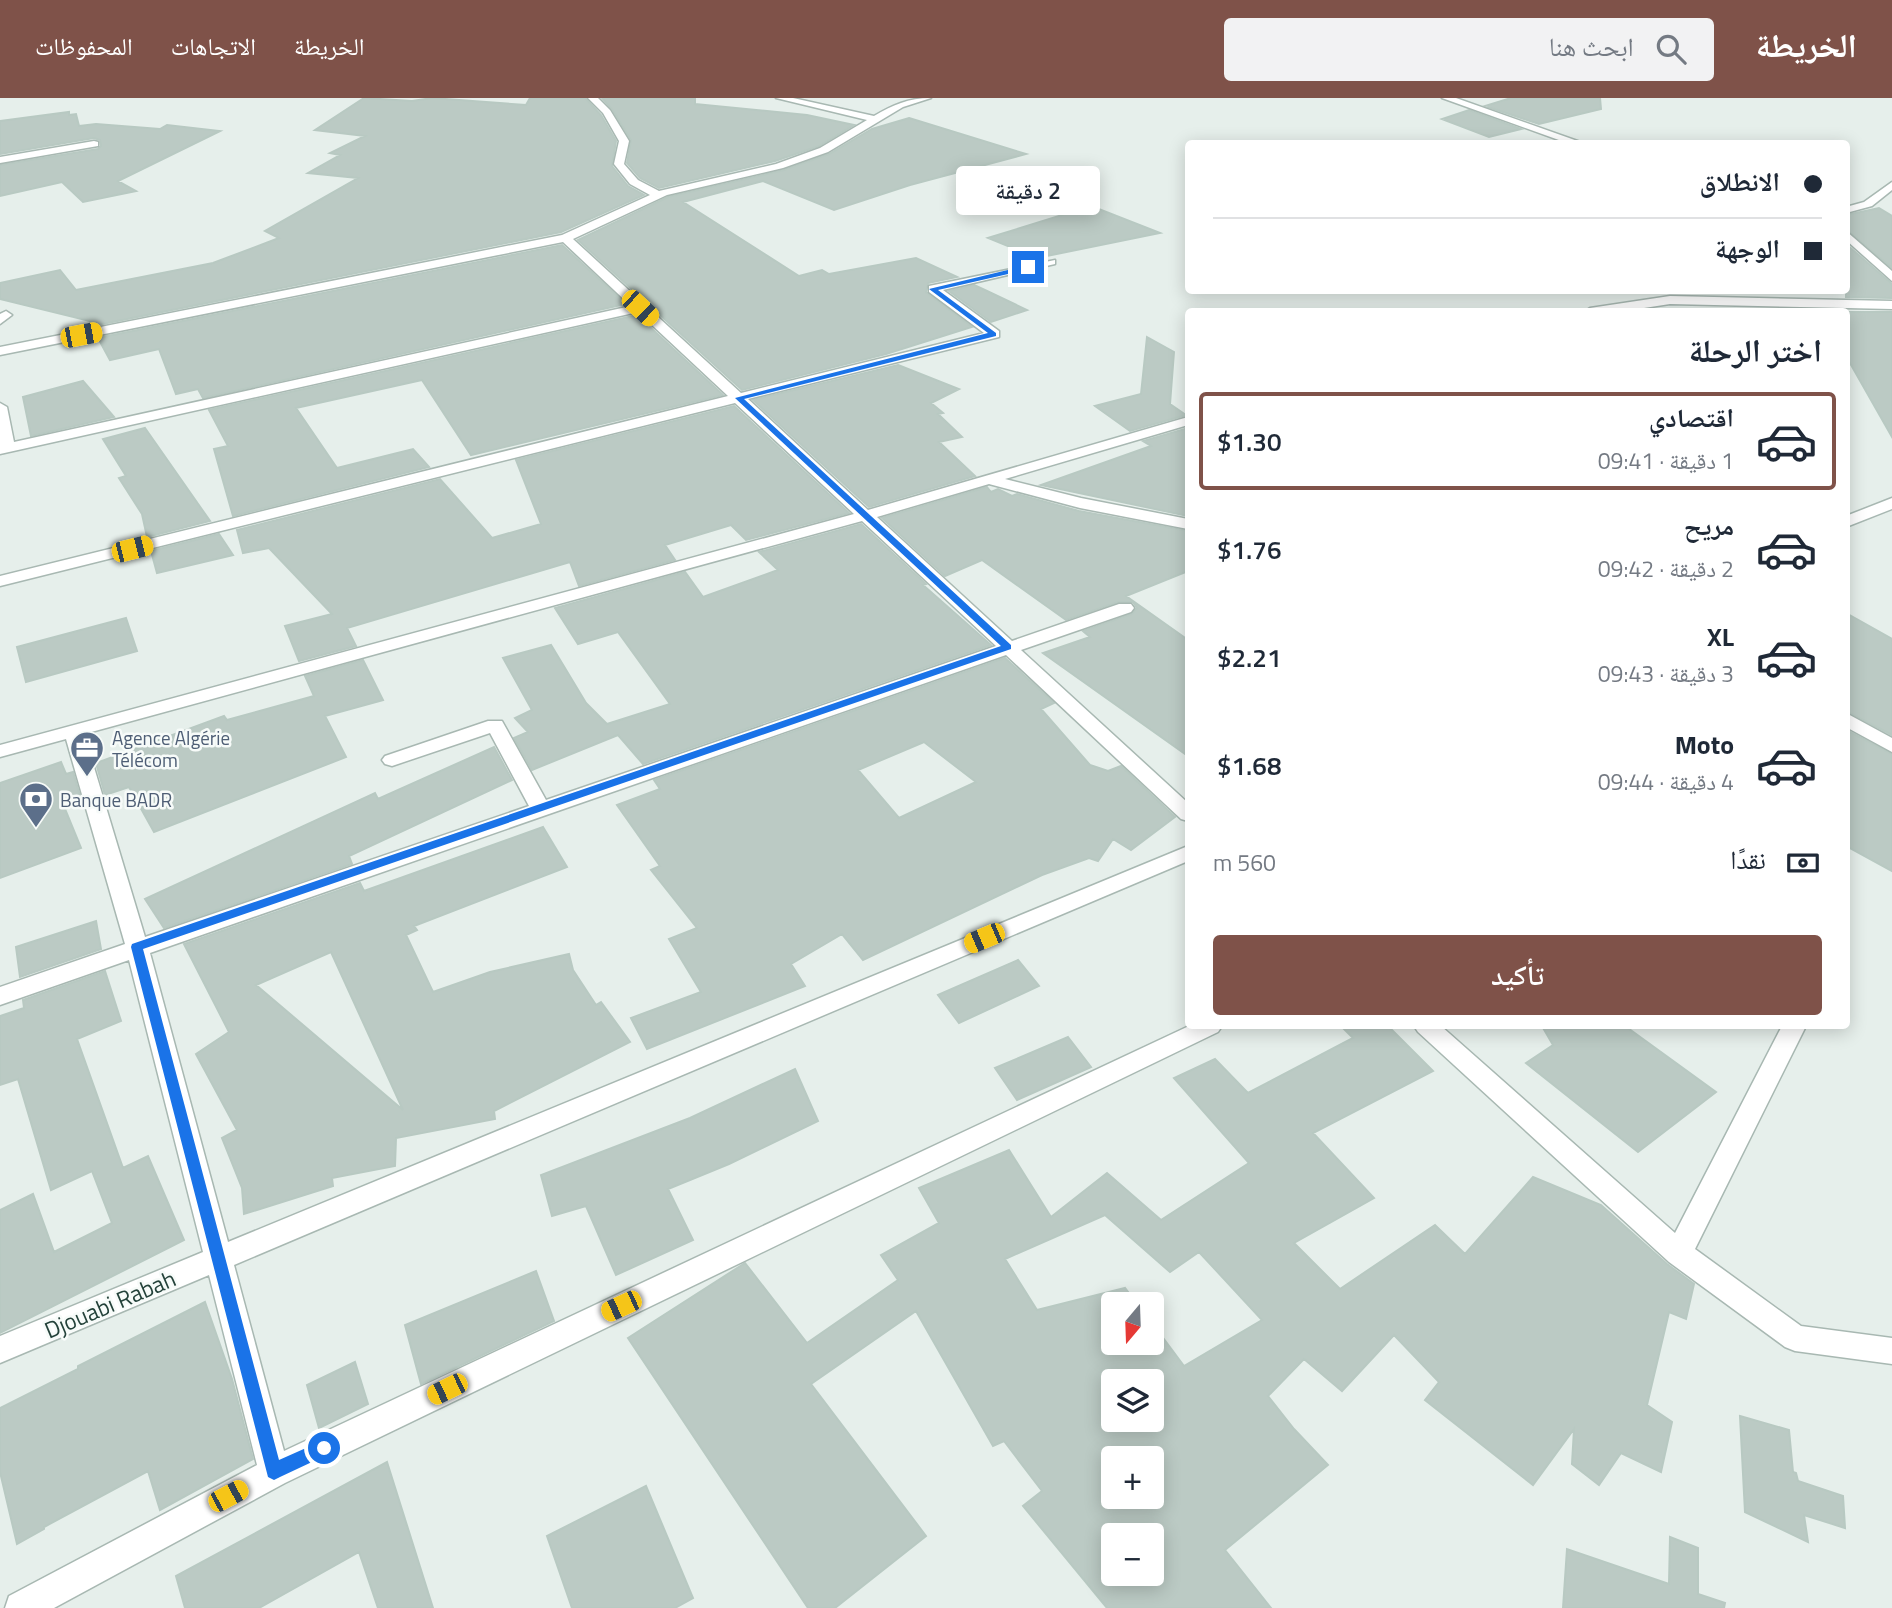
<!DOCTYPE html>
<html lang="ar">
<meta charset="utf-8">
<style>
:root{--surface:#fff;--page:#f2f2f3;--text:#1f2937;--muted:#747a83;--line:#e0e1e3;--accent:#7f5249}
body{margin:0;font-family:"Titillium Web","Noto Naskh Arabic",sans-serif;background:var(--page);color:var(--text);direction:rtl;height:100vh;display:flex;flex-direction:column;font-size:26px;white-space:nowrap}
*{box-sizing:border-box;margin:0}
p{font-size:23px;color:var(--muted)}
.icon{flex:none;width:38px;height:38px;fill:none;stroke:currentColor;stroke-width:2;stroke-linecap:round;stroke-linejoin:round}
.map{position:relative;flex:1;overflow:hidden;direction:ltr}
.panel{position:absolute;left:1185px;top:210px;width:665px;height:721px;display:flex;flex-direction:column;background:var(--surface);border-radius:7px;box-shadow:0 4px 18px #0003;direction:rtl}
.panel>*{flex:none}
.guide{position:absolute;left:1185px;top:42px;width:665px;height:154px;border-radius:7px;box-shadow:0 4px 18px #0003;direction:rtl;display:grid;align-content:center;height:154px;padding:0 28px;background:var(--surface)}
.needle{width:46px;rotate:199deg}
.buttons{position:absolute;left:1101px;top:1194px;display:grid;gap:14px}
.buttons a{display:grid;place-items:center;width:63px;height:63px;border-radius:7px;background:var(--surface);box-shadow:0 4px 18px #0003;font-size:35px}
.end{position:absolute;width:32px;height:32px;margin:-16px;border:9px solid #1a73e8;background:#fff;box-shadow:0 0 0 4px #fff}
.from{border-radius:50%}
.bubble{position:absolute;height:49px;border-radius:7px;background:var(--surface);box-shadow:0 4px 18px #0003;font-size:23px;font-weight:600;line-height:49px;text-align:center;direction:rtl}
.car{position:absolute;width:21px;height:42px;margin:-21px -10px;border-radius:9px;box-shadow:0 0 5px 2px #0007;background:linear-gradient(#f5c518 24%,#345 0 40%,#f5c518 0 76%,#345 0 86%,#f5c518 0)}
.guide b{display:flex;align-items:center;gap:24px;height:66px;font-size:26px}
.guide b+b{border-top:2px solid var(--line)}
.guide i{width:18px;height:18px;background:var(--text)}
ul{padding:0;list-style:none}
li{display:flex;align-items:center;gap:21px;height:98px;margin:0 14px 10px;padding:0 14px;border:4px solid transparent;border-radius:7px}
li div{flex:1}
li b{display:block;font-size:26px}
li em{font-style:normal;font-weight:600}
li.active{border-color:var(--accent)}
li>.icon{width:63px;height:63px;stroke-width:1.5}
h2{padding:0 28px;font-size:32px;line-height:84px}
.pay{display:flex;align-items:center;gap:18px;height:77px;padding:0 28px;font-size:26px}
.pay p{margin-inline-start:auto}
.cta{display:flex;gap:14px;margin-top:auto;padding:14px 28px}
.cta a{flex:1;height:80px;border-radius:7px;background:var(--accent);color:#fff;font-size:28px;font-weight:600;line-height:80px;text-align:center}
header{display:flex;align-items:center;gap:42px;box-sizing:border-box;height:98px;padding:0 35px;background:var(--accent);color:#fff}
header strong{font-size:33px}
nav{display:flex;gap:38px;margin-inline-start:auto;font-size:24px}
.search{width:490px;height:63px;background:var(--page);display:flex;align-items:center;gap:18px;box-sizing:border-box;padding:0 24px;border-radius:7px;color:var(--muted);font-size:26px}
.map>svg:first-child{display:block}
.building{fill:#bbcac4;stroke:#b8c9c2;stroke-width:2;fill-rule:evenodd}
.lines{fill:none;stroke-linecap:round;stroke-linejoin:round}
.minor-casing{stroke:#a8b8b2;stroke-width:3}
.minor{fill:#fff;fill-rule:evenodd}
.route{fill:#1a73e8}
.labels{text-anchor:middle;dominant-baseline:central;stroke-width:5;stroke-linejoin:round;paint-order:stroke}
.service-label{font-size:19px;fill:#4e5e75;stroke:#f7fbf9;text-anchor:start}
.near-street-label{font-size:23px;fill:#24423a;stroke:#f7fbf9}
</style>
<header>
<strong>الخريطة</strong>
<div class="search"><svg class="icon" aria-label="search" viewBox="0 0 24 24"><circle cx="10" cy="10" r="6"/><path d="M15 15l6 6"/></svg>ابحث هنا</div>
<nav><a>الخريطة</a><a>الاتجاهات</a><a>المحفوظات</a></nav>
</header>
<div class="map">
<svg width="1892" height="1510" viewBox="0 0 1892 1510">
<rect width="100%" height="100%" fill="#e6efeb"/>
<path class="building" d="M 364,0 L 412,3 L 432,0 L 526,7 L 530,0 L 585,0 L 601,17 L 616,43 L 612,68 L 628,88 L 644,97 L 561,134 L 92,228 L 90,223 L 0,201 L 0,185 L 60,172 L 76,192 L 213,165 L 279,140 L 265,133 L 358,80 L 308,75 L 340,57 L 330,55 L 365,38 L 315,32 Z
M 602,0 L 695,0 L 695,6 L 807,17 L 854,27 L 819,48 L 775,63 L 659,90 L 640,80 L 627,65 L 631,42 L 612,11 Z
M 1511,0 L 1600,0 L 1601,11 L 1539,26 L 1485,8 Z
M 1469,12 L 1521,31 L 1489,39 L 1442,21 Z
M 69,14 L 69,17 L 76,16 L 79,28 L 96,26 L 160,31 L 167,27 L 220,33 L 118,83 L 136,93 L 83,104 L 62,84 L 0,98 L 0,67 L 98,51 L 101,48 L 100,42 L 94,40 L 0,56 L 0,23 Z
M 909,20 L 1026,56 L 910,87 L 834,112 L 763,83 L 683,104 L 799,178 L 822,172 L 829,176 L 916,160 L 957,179 L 928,185 L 926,194 L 972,229 L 886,256 L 742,292 L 578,142 L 668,99 L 784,72 L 829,56 L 872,31 Z
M 1091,108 L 1160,135 L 1037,160 L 988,140 Z
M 1879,110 L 1892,118 L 1892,170 L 1846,131 L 1846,117 Z
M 1846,146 L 1892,186 L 1892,200 L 1846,199 Z
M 562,147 L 626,206 L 203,300 L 198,291 L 176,296 L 159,251 L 110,262 L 98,240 Z
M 974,187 L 987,193 L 1027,212 L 991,224 L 949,193 Z
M 1846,214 L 1892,214 L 1892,339 L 1846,258 Z
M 637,217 L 723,297 L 471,357 L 422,282 L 296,310 L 337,370 L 413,351 L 429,369 L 233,418 L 214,351 L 228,348 L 209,312 Z
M 1147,239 L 1174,254 L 1170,306 L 1186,317 L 1130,333 L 1095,308 L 1141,296 Z
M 898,267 L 959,291 L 931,305 L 943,315 L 938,316 L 962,339 L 939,344 L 975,378 L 869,409 L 753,302 Z
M 83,283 L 114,319 L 31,338 L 23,299 Z
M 734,308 L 849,415 L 746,442 L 731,427 L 665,447 L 675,462 L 579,488 L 570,464 L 347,530 L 356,548 L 299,563 L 285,528 L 332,516 L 269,450 L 243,455 L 237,432 L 440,381 L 492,440 L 541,426 L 516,362 Z
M 145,330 L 210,423 L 147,439 L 142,416 L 119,380 L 126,378 L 103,341 Z
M 1188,330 L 1188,418 L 1041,387 L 1151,348 L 1143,343 Z
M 987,389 L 991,394 L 998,391 L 1012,398 L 1017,396 L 1079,413 L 1188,433 L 1188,473 L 1126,498 L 1188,542 L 1188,658 L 1043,555 L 1090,539 L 1083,533 L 1132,516 L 1137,510 L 1133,504 L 1118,504 L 1066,522 L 982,462 L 945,478 L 882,420 Z
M 861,426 L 926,486 L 923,487 L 991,547 L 643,666 L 618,637 L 532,672 L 514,640 L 528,634 L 515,620 L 532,612 L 503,560 L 551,547 L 586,605 L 607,626 L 670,606 L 618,534 L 578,546 L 555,510 L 685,474 L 703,499 L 778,472 L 759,454 Z
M 219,436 L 233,457 L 157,475 L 151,453 Z
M 1846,515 L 1892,541 L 1892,637 L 1846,613 Z
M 126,520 L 137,553 L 26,584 L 17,549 Z
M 1005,560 L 1054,605 L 1041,611 L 1090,667 L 1108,673 L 1121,668 L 1175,719 L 1131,752 L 1113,741 L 1098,763 L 1089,760 L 1042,777 L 863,862 L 842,836 L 791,866 L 805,888 L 647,951 L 631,920 L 701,894 L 669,841 L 697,830 L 651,772 L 660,768 L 617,707 L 660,691 L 654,682 ZM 924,644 L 976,684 L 899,720 L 858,672 Z
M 363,562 L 383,602 L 325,618 L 346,659 L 154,734 L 129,689 L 105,697 L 96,665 L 224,618 L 227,622 L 314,598 L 305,578 Z
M 1846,632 L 1892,656 L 1892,773 L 1846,748 Z
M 494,649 L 512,682 L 349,758 L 352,766 L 164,830 L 145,801 L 375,695 L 378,701 Z
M 61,664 L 66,676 L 73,674 L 82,705 L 78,707 L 70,695 L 73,708 L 65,711 L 81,750 L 0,780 L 0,685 Z
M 543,729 L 567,769 L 414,828 L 417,832 L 406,837 L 433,894 L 490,874 L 569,856 L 573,872 L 596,907 L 601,904 L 630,944 L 494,1013 L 495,1021 L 396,1040 L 395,1068 L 332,1080 L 333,1088 L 244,1116 L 242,1090 L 222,1040 L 237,1032 L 196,956 L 229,934 L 184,846 L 360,785 L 364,793 ZM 331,854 L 403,1012 L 256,887 Z
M 96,823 L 101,851 L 20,879 L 16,849 Z
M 1018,862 L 1039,888 L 959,925 L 938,897 Z
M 105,873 L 121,923 L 77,941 L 123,1070 L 148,1058 L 184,1142 L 0,1235 L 0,1112 L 33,1096 L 54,1154 L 112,1125 L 92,1073 L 51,1092 L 18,981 L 0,987 L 0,918 L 24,910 L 23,902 Z
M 1341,928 L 1388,928 L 1433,973 L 1313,1035 L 1374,1100 L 1294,1145 L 1340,1191 L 1435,1127 L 1465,1156 L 1533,1079 L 1601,1107 L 1667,1166 L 1694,1186 L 1686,1221 L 1669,1214 L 1647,1307 L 1672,1324 L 1661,1374 L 1621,1355 L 1599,1387 L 1572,1366 L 1574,1331 L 1533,1387 L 1425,1302 L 1439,1284 L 1394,1237 L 1342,1293 L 1304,1261 L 1268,1298 L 1294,1331 L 1328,1367 L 1225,1452 L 1271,1510 L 1107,1510 L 1023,1408 L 1042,1393 L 1004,1343 L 993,1348 L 916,1213 L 811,1286 L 926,1438 L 835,1510 L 808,1510 L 628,1240 L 745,1165 L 807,1245 L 898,1182 L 881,1157 L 939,1125 L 919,1090 L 1009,1052 L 1051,1119 L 1107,1075 L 1161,1122 L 1249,1065 L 1174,980 L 1215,961 L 1248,995 L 1353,940 ZM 1105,1117 L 1170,1174 L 1199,1154 L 1262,1222 L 1184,1268 L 1152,1225 L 1152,1244 L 1113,1244 L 1113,1206 L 1137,1206 L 1125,1190 L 1037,1212 L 1005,1161 ZM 1113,1283 L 1152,1283 L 1152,1321 L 1113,1321 ZM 1113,1360 L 1152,1360 L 1152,1398 L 1113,1398 ZM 1113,1437 L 1152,1437 L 1152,1475 L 1113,1475 Z
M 1542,928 L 1625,928 L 1716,994 L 1638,1054 L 1526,965 L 1553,947 Z
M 1068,939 L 1091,969 L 1017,1002 L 995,970 Z
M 795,971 L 818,1023 L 729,1066 L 668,1091 L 693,1142 L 616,1177 L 586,1108 L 552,1118 L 541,1077 L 690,1020 Z
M 536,1173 L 554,1223 L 421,1286 L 405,1227 Z
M 205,1204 L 232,1281 L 253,1361 L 160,1412 L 148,1373 L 44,1429 L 44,1431 L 17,1446 L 0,1374 L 0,1310 L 78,1271 L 78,1268 Z
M 355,1264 L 368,1306 L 319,1330 L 307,1287 Z
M 1740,1318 L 1789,1332 L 1793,1374 L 1796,1375 L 1798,1383 L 1843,1398 L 1845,1430 L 1804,1417 L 1808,1444 L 1745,1414 Z
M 387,1364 L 433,1510 L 378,1510 L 359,1454 L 259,1510 L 185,1510 L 176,1478 Z
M 646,1388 L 693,1500 L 675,1510 L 572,1510 L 547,1438 Z
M 1670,1439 L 1698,1450 L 1698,1496 L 1725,1505 L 1724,1510 L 1563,1510 L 1567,1451 L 1669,1486 Z"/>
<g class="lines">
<g class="minor-casing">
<path id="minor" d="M 588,0 L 598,0 L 610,12 L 629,43 L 624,66 L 638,82 L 659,93 L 776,66 L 820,50 L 867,22 L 776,0 L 793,0 L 874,18 C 893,7 908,0 931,0 L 903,9 L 828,54 L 783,70 L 667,97 L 573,141 L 741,295 L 984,235 L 929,194 L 929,188 L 1055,162 L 1055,166 L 943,192 L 999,233 L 999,239 L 748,301 L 868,412 L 1188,319 L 1188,327 L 1005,381 L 1081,400 L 1188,421 L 1188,431 L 1080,410 L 989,386 L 877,419 L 1012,543 L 1119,506 L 1131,506 L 1134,510 L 1131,514 L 1021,552 L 1188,705 L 1188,723 L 1181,721 L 1006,557 L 150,855 L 228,1144 L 1188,748 L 1188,763 L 234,1167 L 284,1353 L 1189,928 L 1222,928 L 1218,934 L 285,1385 L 54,1510 L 5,1510 L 9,1498 L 257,1367 L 209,1177 L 0,1265 L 0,1238 L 203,1154 L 129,862 L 0,907 L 0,889 L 125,846 L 66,641 L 0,659 L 0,647 L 854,416 L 735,305 L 0,488 L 0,478 L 728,298 L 638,214 L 0,356 L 0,305 L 7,309 L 14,344 L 631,208 L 563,144 L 0,257 L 0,249 L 562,137 L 650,97 L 630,86 L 614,66 L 619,43 L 603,15 ZM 862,423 L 996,548 L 546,702 L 502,623 L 488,623 L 385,658 L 382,662 L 385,666 L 392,668 L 490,635 L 529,708 L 145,839 L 84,636 Z
M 1442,0 L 1456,0 L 1586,46 L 1570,46 Z
M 94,43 L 98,44 L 98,48 L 0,65 L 0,59 Z
M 1892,84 L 1892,92 L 1872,108 L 1846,115 L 1846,109 L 1864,104 Z
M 1846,133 L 1892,173 L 1892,183 L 1846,142 Z
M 1670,198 L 1892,203 L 1892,211 L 1670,206 L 1618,214 L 1584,214 L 1590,210 Z
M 6,213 L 12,217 L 0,226 L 0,216 Z
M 1892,400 L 1892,411 L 1846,429 L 1846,418 Z
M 1846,615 L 1892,640 L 1892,654 L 1846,629 Z
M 1414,928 L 1441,928 L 1675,1135 L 1782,928 L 1806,928 L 1695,1151 L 1801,1228 L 1892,1240 L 1892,1266 L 1795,1253 L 1785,1249 L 1669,1164 L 1418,934 Z"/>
</g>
<use href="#minor" class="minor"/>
</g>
<path class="route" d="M 1028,167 L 1030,171 L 938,192 L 996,235 L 996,238 L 744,301 L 1011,547 L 1011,551 L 143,851 L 279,1362 L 324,1342 L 329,1344 L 332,1350 L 329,1356 L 280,1379 L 274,1382 L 268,1379 L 131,849 L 132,846 L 1001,548 L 735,300 L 988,235 L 929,191 Z"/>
<defs>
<g id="office-pin" transform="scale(1.75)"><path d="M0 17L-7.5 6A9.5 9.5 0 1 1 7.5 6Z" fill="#5c6f8a" stroke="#f7fbf9"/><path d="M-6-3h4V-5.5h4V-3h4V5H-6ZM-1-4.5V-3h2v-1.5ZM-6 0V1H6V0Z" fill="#fff"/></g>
<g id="bank-pin" transform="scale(1.75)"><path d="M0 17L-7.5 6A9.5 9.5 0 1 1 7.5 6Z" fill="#5c6f8a" stroke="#f7fbf9"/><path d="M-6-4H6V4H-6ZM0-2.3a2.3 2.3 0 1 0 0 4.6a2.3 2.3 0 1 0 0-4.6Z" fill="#fff"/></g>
</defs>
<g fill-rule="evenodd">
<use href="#office-pin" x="87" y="650"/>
<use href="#bank-pin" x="36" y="701"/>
</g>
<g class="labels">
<g class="service-label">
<text x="112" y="639">Agence Algérie<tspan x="112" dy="22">Télécom</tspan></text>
<text x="60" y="701">Banque BADR</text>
</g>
<g class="near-street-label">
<text transform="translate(110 1206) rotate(-23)">Djouabi Rabah</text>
</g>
</g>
</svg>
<div class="buttons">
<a><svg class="needle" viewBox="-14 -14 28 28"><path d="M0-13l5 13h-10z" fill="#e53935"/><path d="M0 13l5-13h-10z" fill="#747a83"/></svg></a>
<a><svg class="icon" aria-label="layers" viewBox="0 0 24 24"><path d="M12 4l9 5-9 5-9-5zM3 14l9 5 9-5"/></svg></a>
<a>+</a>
<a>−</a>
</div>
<i class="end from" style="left:324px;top:1350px"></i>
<i class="end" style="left:1028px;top:169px"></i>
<div class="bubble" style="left:956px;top:68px;width:144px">2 دقيقة</div>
<i class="car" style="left:640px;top:210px;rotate:133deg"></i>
<i class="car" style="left:81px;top:237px;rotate:79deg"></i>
<i class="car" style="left:132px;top:451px;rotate:76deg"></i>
<i class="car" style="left:984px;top:840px;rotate:247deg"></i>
<i class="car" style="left:621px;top:1208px;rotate:245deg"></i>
<i class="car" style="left:447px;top:1291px;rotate:244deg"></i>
<i class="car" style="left:228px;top:1398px;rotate:62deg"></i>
<div class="guide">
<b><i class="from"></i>الانطلاق</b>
<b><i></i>الوجهة</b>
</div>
<section class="panel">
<h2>اختر الرحلة</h2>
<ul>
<li class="active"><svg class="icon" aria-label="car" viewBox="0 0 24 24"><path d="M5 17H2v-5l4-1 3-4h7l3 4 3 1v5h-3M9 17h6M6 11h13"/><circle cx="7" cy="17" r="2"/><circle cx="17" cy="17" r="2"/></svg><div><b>اقتصادي</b><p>1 دقيقة · 09:41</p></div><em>$1.30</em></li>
<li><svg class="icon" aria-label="car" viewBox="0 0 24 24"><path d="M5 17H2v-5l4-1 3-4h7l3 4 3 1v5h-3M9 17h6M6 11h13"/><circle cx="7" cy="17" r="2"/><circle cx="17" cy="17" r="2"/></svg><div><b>مريح</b><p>2 دقيقة · 09:42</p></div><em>$1.76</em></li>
<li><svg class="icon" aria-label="car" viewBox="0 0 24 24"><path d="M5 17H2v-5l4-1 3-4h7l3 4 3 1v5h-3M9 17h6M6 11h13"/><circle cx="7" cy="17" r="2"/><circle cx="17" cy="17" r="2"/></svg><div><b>XL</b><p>3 دقيقة · 09:43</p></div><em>$2.21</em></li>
<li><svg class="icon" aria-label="car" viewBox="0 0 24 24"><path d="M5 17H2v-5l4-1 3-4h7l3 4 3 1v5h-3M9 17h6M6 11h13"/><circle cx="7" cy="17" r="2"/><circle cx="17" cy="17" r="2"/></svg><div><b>Moto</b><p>4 دقيقة · 09:44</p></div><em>$1.68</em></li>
</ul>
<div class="pay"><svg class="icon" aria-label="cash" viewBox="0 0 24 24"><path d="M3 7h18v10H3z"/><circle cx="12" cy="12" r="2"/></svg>نقدًا<p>560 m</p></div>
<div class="cta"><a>تأكيد</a></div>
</section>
</div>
